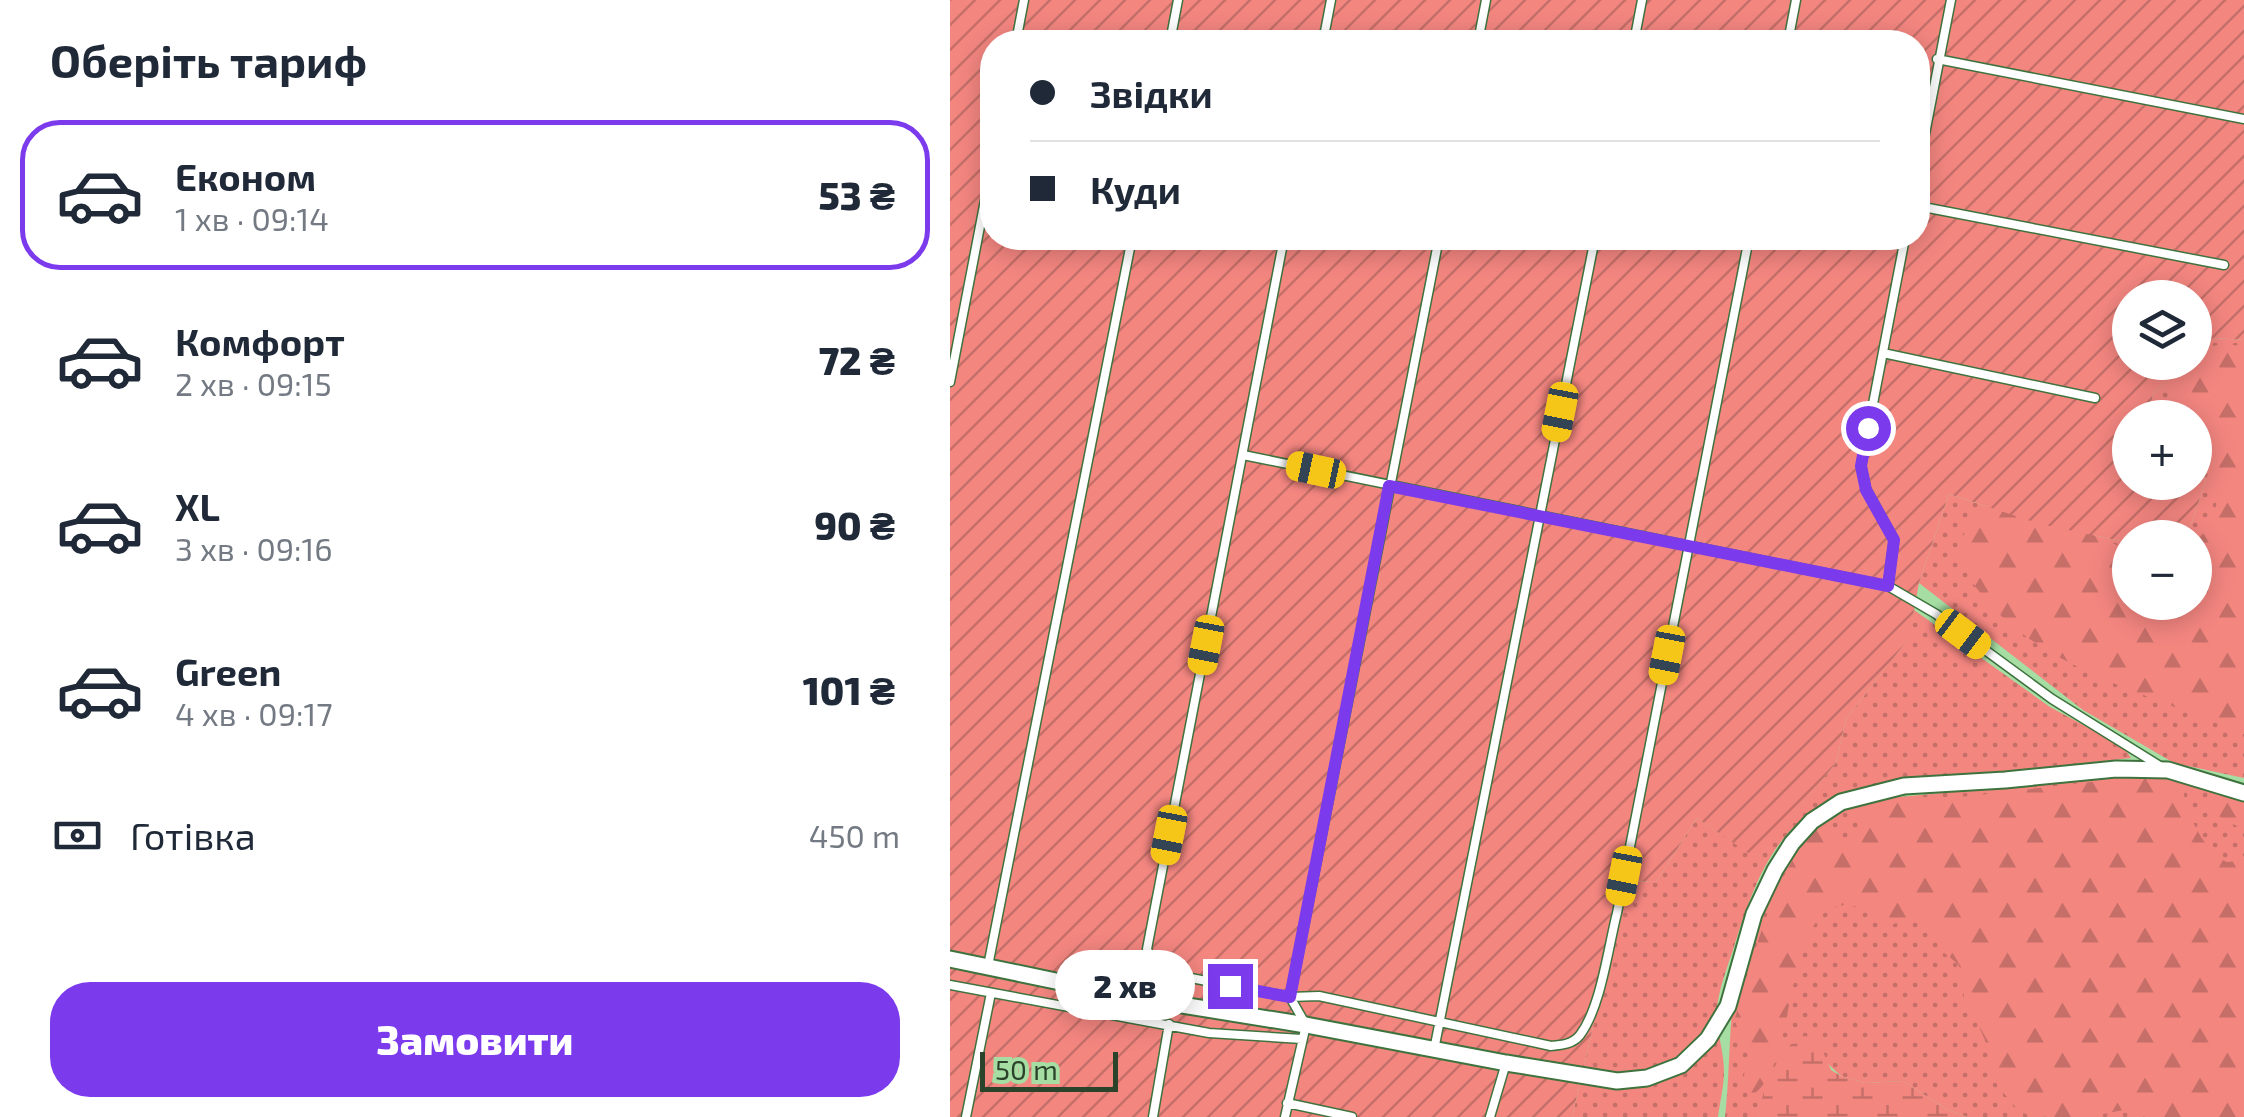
<!DOCTYPE html>
<html lang="uk">
<meta charset="utf-8">
<style>
:root{--surface:#fff;--page:#f2f2f3;--text:#1f2937;--muted:#747a83;--line:#e0e1e3;--accent:#7c3aed}
body{margin:0;font-family:"Exo 2",sans-serif;background:var(--page);color:var(--text);height:100vh;display:flex;flex-direction:column;font-size:38px;white-space:nowrap}
*{box-sizing:border-box;margin:0}
p{font-size:32px;color:var(--muted)}
.icon{flex:none;width:55px;height:55px;fill:none;stroke:currentColor;stroke-width:2;stroke-linecap:round;stroke-linejoin:round}
.map{position:relative;flex:1;overflow:hidden}
.sheet{display:flex;flex-direction:column;background:var(--surface);width:950px}
.sheet>*{flex:none}
.guide{position:absolute;left:30px;top:30px;width:950px;height:220px;border-radius:40px;box-shadow:0 5px 25px #0003;display:grid;align-content:center;height:220px;padding:0 50px;background:var(--surface)}
.buttons{position:absolute;left:1162px;top:280px;display:grid;gap:20px}
.buttons a{display:grid;place-items:center;width:100px;height:100px;border-radius:50%;background:var(--surface);box-shadow:0 5px 25px #0003;font-size:50px}
.scale{position:absolute;left:30px;bottom:25px;width:138px;box-sizing:border-box;padding-left:10px;border:5px solid #2c432b;border-top:0;font-size:28px;line-height:35px;white-space:nowrap;color:#2c432b;-webkit-text-stroke:8px #a5dda3;paint-order:stroke}
.end{position:absolute;width:45px;height:45px;margin:-22px;border:12px solid #7c3aed;background:#fff;box-shadow:0 0 0 5px #fff}
.from{border-radius:50%}
.bubble{position:absolute;height:70px;border-radius:35px;background:var(--surface);box-shadow:0 5px 25px #0003;font-size:32px;font-weight:800;line-height:70px;text-align:center}
.car{position:absolute;width:30px;height:60px;margin:-30px -15px;border-radius:12px;box-shadow:0 0 8px 2px #0007;background:linear-gradient(#f5c518 24%,#345 0 40%,#f5c518 0 76%,#345 0 86%,#f5c518 0)}
.guide b{display:flex;align-items:center;gap:35px;height:95px;font-size:38px}
.guide b+b{border-top:2px solid var(--line)}
.guide i{width:25px;height:25px;background:var(--text)}
ul{padding:0;list-style:none}
li{display:flex;align-items:center;gap:30px;height:150px;margin:0 20px 15px;padding:0 30px;border:5px solid transparent;border-radius:40px}
li div{flex:1}
li b{display:block;font-size:38px}
li em{font-style:normal;font-weight:800}
li.current{border-color:var(--accent)}
li>.icon{width:90px;height:90px;stroke-width:1.5}
h2{padding:0 50px;font-size:45px;line-height:120px}
.pay{display:flex;align-items:center;gap:25px;height:110px;padding:0 50px;font-size:38px}
.pay p{margin-inline-start:auto}
.action{display:flex;gap:20px;margin-top:auto;padding:20px 50px}
.action a{flex:1;height:115px;border-radius:40px;background:var(--accent);color:#fff;font-size:40px;font-weight:800;line-height:115px;text-align:center}
main{display:flex;flex:1;min-height:0}
.map>svg:first-child{display:block}
.grass{fill:url(#grass-dots)}
.forest{fill:url(#forest-firs)}
.wetland{fill:url(#wetland-marsh)}
.garden{fill:url(#garden-furrows);fill-rule:evenodd}
.lines{fill:none;stroke-linecap:round;stroke-linejoin:round}
.service-casing{stroke:#3e733e;stroke-width:11}
.minor-casing{stroke:#3e733e;stroke-width:19}
.service{stroke:#fff;stroke-width:8}
.minor{stroke:#fff;stroke-width:15}
.route{stroke:#7c3aed;stroke-width:12}
</style>
<main>
<section class="sheet">
<h2>Оберіть тариф</h2>
<ul>
<li class="current"><svg class="icon" aria-label="car" viewBox="0 0 24 24"><path d="M5 17H2v-5l4-1 3-4h7l3 4 3 1v5h-3M9 17h6M6 11h13"/><circle cx="7" cy="17" r="2"/><circle cx="17" cy="17" r="2"/></svg><div><b>Економ</b><p>1 хв · 09:14</p></div><em>53 ₴</em></li>
<li><svg class="icon" aria-label="car" viewBox="0 0 24 24"><path d="M5 17H2v-5l4-1 3-4h7l3 4 3 1v5h-3M9 17h6M6 11h13"/><circle cx="7" cy="17" r="2"/><circle cx="17" cy="17" r="2"/></svg><div><b>Комфорт</b><p>2 хв · 09:15</p></div><em>72 ₴</em></li>
<li><svg class="icon" aria-label="car" viewBox="0 0 24 24"><path d="M5 17H2v-5l4-1 3-4h7l3 4 3 1v5h-3M9 17h6M6 11h13"/><circle cx="7" cy="17" r="2"/><circle cx="17" cy="17" r="2"/></svg><div><b>XL</b><p>3 хв · 09:16</p></div><em>90 ₴</em></li>
<li><svg class="icon" aria-label="car" viewBox="0 0 24 24"><path d="M5 17H2v-5l4-1 3-4h7l3 4 3 1v5h-3M9 17h6M6 11h13"/><circle cx="7" cy="17" r="2"/><circle cx="17" cy="17" r="2"/></svg><div><b>Green</b><p>4 хв · 09:17</p></div><em>101 ₴</em></li>
</ul>
<div class="pay"><svg class="icon" aria-label="cash" viewBox="0 0 24 24"><path d="M3 7h18v10H3z"/><circle cx="12" cy="12" r="2"/></svg>Готівка<p>450 m</p></div>
<div class="action"><a>Замовити</a></div>
</section>
<div class="map">
<svg width="1294" height="1117" viewBox="0 0 1294 1117">
<defs>
<pattern id="grass-dots" width="8" height="8" patternUnits="userSpaceOnUse" patternTransform="scale(2.5)"><rect width="8" height="8" fill="#f48680"/><path d="M2 2h.1M6 6h.1" fill="none" stroke="#c66f69" stroke-width="1.8" stroke-linecap="round"/></pattern>
<pattern id="forest-firs" width="22" height="20" patternUnits="userSpaceOnUse" patternTransform="scale(2.5)"><rect width="22" height="20" fill="#f48680"/><path d="M5 1l3.5 6h-7zM16 11l3.5 6h-7z" fill="#c66f69"/></pattern>
<pattern id="wetland-marsh" width="20" height="14" patternUnits="userSpaceOnUse" patternTransform="scale(2.5)"><rect width="20" height="14" fill="#f48680"/><path d="M1 5h8M5 5V1M11 12h8M15 12V8" fill="none" stroke="#c66f69"/></pattern>
<pattern id="garden-furrows" width="10" height="10" patternUnits="userSpaceOnUse" patternTransform="scale(2.5)"><rect width="10" height="10" fill="#f48680"/><path d="M-1 1l2-2M0 10L10 0M9 11l2-2" fill="none" stroke="#c66f69"/></pattern>
</defs>
<rect width="100%" height="100%" fill="#a5dda3"/>
<path class="grass" d="M 1263,338 L 1294,340 L 1294,778 L 1224,763 L 1133,710 L 969,583 L 999,494 L 1090,524 L 1180,543 L 1180,602 L 1245,602 L 1245,538 L 1237,537 L 1256,480 L 1245,456 L 1245,418 L 1223,417 L 1200,409 L 1203,394 L 1237,363 L 1245,362 L 1245,355 Z
M 964,610 L 1100,707 L 1174,747 L 1181,758 L 917,787 C 831,809 807,872 783,950 C 777,968 768,991 767,1010 C 766,1030 774,1051 774,1071 C 774,1086 770,1102 768,1117 L 622,1117 L 677,881 L 706,882 L 747,818 L 807,858 L 886,763 L 896,719 L 958,639 Z
M 1175,776 L 1216,777 L 1294,796 L 1294,1117 L 1017,1117 L 996,1109 L 953,1081 L 915,1083 L 891,1076 L 877,1063 L 822,1078 L 808,1117 L 775,1117 C 779,1081 779,1045 782,1010 C 785,990 795,969 801,951 C 825,882 842,825 917,800 Z"/>
<path class="forest" d="M 1271,344 L 1294,346 L 1294,734 C 1264,718 1232,711 1201,698 C 1138,674 1069,645 1028,590 C 1001,554 1005,535 1039,505 L 1108,519 L 1180,551 L 1180,602 L 1245,602 L 1245,542 C 1286,503 1257,483 1246,441 C 1244,434 1245,425 1245,418 L 1234,417 L 1222,389 L 1220,376 L 1223,363 L 1245,362 L 1245,351 Z
M 1177,778 C 1191,779 1213,776 1226,783 C 1237,789 1233,801 1238,811 C 1246,830 1258,853 1277,862 L 1287,861 L 1294,856 L 1294,1117 L 1195,1117 L 1178,1109 L 1138,1117 L 1098,1117 L 1078,1115 L 1068,1110 L 1047,1085 L 1034,1037 L 1014,998 L 1013,975 L 1008,964 L 992,951 L 978,921 L 960,918 L 938,926 C 924,920 913,906 898,905 C 831,902 850,1067 802,1095 C 786,1081 797,1075 798,1057 C 798,1044 786,1032 785,1018 C 806,952 819,883 865,829 L 877,828 L 885,838 L 902,838 L 915,825 L 911,813 L 915,805 L 936,799 L 1011,797 Z
M 1265,789 L 1294,798 L 1294,830 L 1263,813 L 1257,803 L 1259,794 Z"/>
<path class="wetland" d="M 855,1036 L 868,1040 L 881,1070 L 891,1076 L 915,1083 L 953,1081 L 996,1109 L 1017,1117 L 808,1117 C 812,1091 828,1045 855,1036 Z"/>
<path class="garden" d="M 0,0 L 1294,0 L 1294,340 L 1263,338 L 1245,355 L 1245,298 L 1180,298 L 1180,362 L 1237,363 L 1203,394 L 1200,409 L 1223,417 L 1180,418 L 1180,482 L 1245,482 L 1245,456 L 1256,480 L 1237,537 L 1180,538 L 1180,543 L 1090,524 L 999,494 L 969,583 L 959,638 L 896,719 L 886,763 L 807,859 L 747,818 L 706,882 L 677,881 L 622,1117 L 0,1117 ZM 42,42 L 968,42 L 968,238 L 42,238 Z"/>
<g class="lines">
<g class="service-casing">
<path id="service" d="M 66,42 L 74,0
M 220,42 L 228,0
M 373,42 L 381,0
M 528,42 L 536,0
M 684,42 L 692,0
M 838,42 L 846,0
M 987,59 L 1294,119
M 968,170 L 1001,0
M 968,206 L 1274,265
M 334,238 L 197,949 L 201,959 L 220,974 L 340,997 L 369,996 L 601,1046 C 612,1045 623,1044 630,1035 C 651,1007 658,948 667,913 L 799,238
M 933,353 L 1145,398
M 0,382 L 42,164
M 293,455 L 938,586 L 944,540 L 916,489 L 911,466 L 955,238
M 938,586 L 986,614 L 1102,699 L 1213,768
M 38,966 L 182,238
M 0,985 L 259,1033 L 352,1039
M 484,1050 L 645,238
M 337,1103 L 402,1117
M 16,1117 L 41,993
M 203,1117 L 219,1024
M 335,1117 L 356,1025 L 340,997 L 489,238
M 540,1117 L 556,1063"/>
</g>
<g class="minor-casing">
<path id="minor" d="M 0,959 L 182,997 L 356,1025 L 556,1063 L 667,1081 L 697,1078 L 731,1065 L 758,1039 L 778,1006 L 804,914 L 825,870 L 842,843 L 862,821 L 891,802 L 954,786 L 1055,780 L 1166,769 L 1218,770 L 1294,793"/>
</g>
<use href="#service" class="service"/>
<use href="#minor" class="minor"/>
</g>
<g class="lines">
<path class="route" d="M 280,986 L 340,997 L 439,486 L 938,586 L 944,540 L 916,490 L 911,466 L 918,428"/>
</g>
</svg>
<div class="buttons">
<a><svg class="icon" aria-label="layers" viewBox="0 0 24 24"><path d="M12 4l9 5-9 5-9-5zM3 14l9 5 9-5"/></svg></a>
<a>+</a>
<a>−</a>
</div>
<div class="scale">50 m</div>
<i class="end from" style="left:918px;top:428px"></i>
<i class="end" style="left:280px;top:986px"></i>
<div class="bubble" style="left:105px;top:950px;width:140px">2 хв</div>
<i class="car" style="left:610px;top:412px;rotate:191deg"></i>
<i class="car" style="left:366px;top:470px;rotate:282deg"></i>
<i class="car" style="left:1013px;top:634px;rotate:127deg"></i>
<i class="car" style="left:256px;top:645px;rotate:191deg"></i>
<i class="car" style="left:717px;top:655px;rotate:191deg"></i>
<i class="car" style="left:219px;top:835px;rotate:191deg"></i>
<i class="car" style="left:674px;top:876px;rotate:191deg"></i>
<div class="guide">
<b><i class="from"></i>Звідки</b>
<b><i></i>Куди</b>
</div>
</div>
</main>
